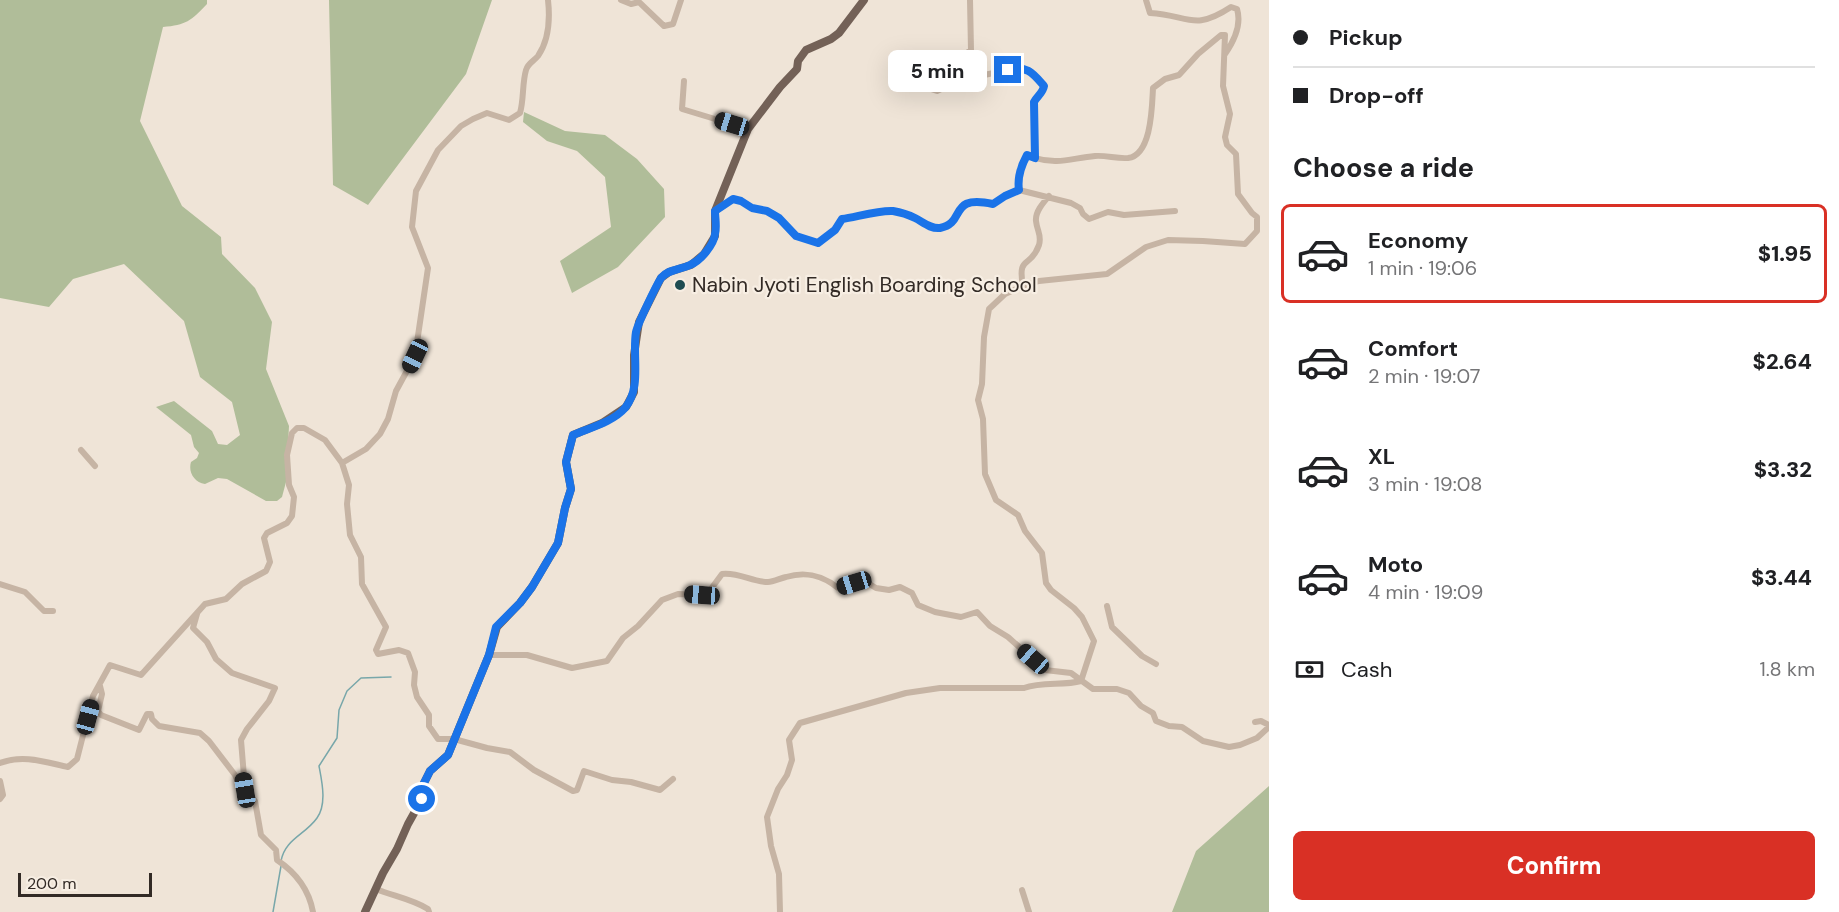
<!DOCTYPE html>
<meta charset="utf-8">
<style>
:root{--surface:#fff;--page:#f6f6f6;--text:#202124;--muted:#757577;--line:#e0e0e0;--accent:#d93025}
body{margin:0;font-family:"DM Sans",sans-serif;background:var(--page);color:var(--text);height:100vh;display:flex;flex-direction:column;font-size:22px;white-space:nowrap}
*{box-sizing:border-box;margin:0}
p{font-size:20px;color:var(--muted)}
.icon{flex:none;width:33px;height:33px;fill:none;stroke:currentColor;stroke-width:2;stroke-linecap:round;stroke-linejoin:round}
.map{position:relative;flex:1;overflow:hidden}
.drawer{display:flex;flex-direction:column;background:var(--surface);width:570px}
.drawer>*{flex:none}
.guide{display:grid;align-content:center;height:132px;padding:0 24px;background:var(--surface)}
.scale{position:absolute;left:18px;bottom:15px;width:134px;box-sizing:border-box;padding-left:6px;border:3px solid #322a25;border-top:0;font-size:16px;line-height:21px;white-space:nowrap;color:#322a25;-webkit-text-stroke:4px #f7eee3;paint-order:stroke}
.end{position:absolute;width:27px;height:27px;margin:-14px;border:8px solid #1a73e8;background:#fff;box-shadow:0 0 0 3px #fff}
.from{border-radius:50%}
.bubble{position:absolute;height:42px;border-radius:9px;background:var(--surface);box-shadow:0 6px 24px #0002;font-size:20px;font-weight:800;line-height:42px;text-align:center}
.car{position:absolute;width:18px;height:36px;margin:-18px -9px;border-radius:8px;box-shadow:0 0 4px 2px #0007;background:linear-gradient(#222 24%,#8ab4d8 0 40%,#222 0 76%,#8ab4d8 0 86%,#222 0)}
.guide b{display:flex;align-items:center;gap:21px;height:57px;font-size:22px}
.guide b+b{border-top:2px solid var(--line)}
.guide i{width:15px;height:15px;background:var(--text)}
ul{padding:0;list-style:none}
li{display:flex;align-items:center;gap:18px;height:99px;margin:0 12px 9px;padding:0 12px;border:3px solid transparent;border-radius:9px}
li div{flex:1}
li b{display:block;font-size:22px}
li em{font-style:normal;font-weight:800}
li.current{border-color:var(--accent)}
li>.icon{width:54px;height:54px;stroke-width:1.5}
h2{padding:0 24px;font-size:27px;line-height:72px}
.pay{display:flex;align-items:center;gap:15px;height:66px;padding:0 24px;font-size:22px}
.pay p{margin-inline-start:auto}
.primary-button{display:flex;gap:12px;margin-top:auto;padding:12px 24px}
.primary-button a{flex:1;height:69px;border-radius:9px;background:var(--accent);color:#fff;font-size:24px;font-weight:800;line-height:69px;text-align:center}
main{display:flex;flex:1;min-height:0}
.map>svg:first-child{display:block}
.green{fill:#b0bd99}
.lines{fill:none;stroke-linecap:round;stroke-linejoin:round}
.stream{stroke:#78a7aa;stroke-width:1.5}
.minor{stroke:#c6b4a4;stroke-width:6}
.major{stroke:#736157;stroke-width:8}
.route{stroke:#1a73e8;stroke-width:8}
.poi-dot{fill:#1e4c51;stroke:#f7eee3;stroke-width:2}
.labels{text-anchor:middle;dominant-baseline:central;stroke-width:4.5;stroke-linejoin:round;paint-order:stroke}
.poi-label{font-size:21px;fill:#322a25;stroke:#f7eee3;text-anchor:start}
</style>
<main>
<div class="map">
<svg width="1269" height="912" viewBox="0 0 1269 912">
<rect width="100%" height="100%" fill="#efe4d7"/>
<path class="green" d="M 0,0 L 207,0 L 207,4 C 191,21 186,25 163,27 L 140,121 L 182,206 L 221,237 L 222,254 L 255,288 L 272,322 L 266,369 L 289,426 L 286,482 L 282,497 L 277,501 L 266,501 L 227,479 L 218,478 L 205,484 C 194,482 188,472 191,462 L 197,458 L 199,453 L 194,447 L 191,435 L 156,407 L 174,401 L 212,431 L 218,444 L 227,445 L 240,435 L 232,402 L 200,377 L 184,321 L 124,264 L 73,279 L 49,307 L 0,298 Z
M 329,0 L 492,0 L 466,74 L 368,205 L 333,185 Z
M 524,112 L 565,131 L 605,135 L 637,159 L 664,189 L 665,217 L 618,267 L 572,293 L 560,261 L 611,227 L 605,177 L 577,151 L 547,141 L 523,122 Z
M 1269,786 L 1269,912 L 1172,912 L 1196,851 Z"/>
<g class="lines">
<path class="stream" d="M 281,861 C 285,839 305,835 317,818 C 327,804 322,782 319,766 L 337,738 L 339,710 L 347,691 L 361,678 L 391,677
M 273,912 L 281,866"/>
<path class="minor" d="M 621,0 L 631,4 L 639,2 L 664,26 L 673,24 L 681,0
M 970,0 L 971,50 C 957,62 938,56 924,70 L 924,79 L 931,89 L 937,91 L 960,80 L 1018,68 L 1030,71 L 1044,86 C 1043,93 1037,96 1034,102 L 1035,158 C 1058,165 1072,158 1095,156 C 1106,155 1117,159 1128,158 C 1152,155 1152,105 1153,88 L 1165,79 L 1179,75 L 1198,54 L 1221,35 L 1225,35 L 1223,86 L 1230,114 L 1225,137 L 1227,145 L 1236,154 L 1238,194 L 1252,213 L 1257,217 L 1257,231 L 1245,244 L 1203,241 L 1168,240 L 1146,247 L 1107,274 L 1039,281 L 1023,286 L 1005,294 L 989,309 L 984,337 L 982,384 L 978,400 L 983,419 L 985,474 L 996,500 L 1018,515 L 1025,531 L 1042,553 L 1046,583 L 1051,590 L 1074,608 L 1082,617 L 1094,641 L 1081,681
M 1146,0 L 1150,13 C 1189,15 1193,32 1231,7 L 1237,9 C 1242,25 1234,41 1225,54
M 684,81 L 682,109 L 748,129
M 1019,190 L 1071,203 L 1080,208 L 1083,214 L 1089,219 L 1108,212 L 1124,215 L 1175,211
M 716,211 L 733,199 L 741,201 L 752,208 L 767,211 L 779,218 L 796,236 L 818,243 L 835,230 L 842,219 C 856,217 879,210 893,211 C 899,212 909,215 915,218 C 923,222 930,229 940,228 C 967,223 947,194 993,204 L 1005,196 L 1019,190 C 1017,177 1021,166 1027,155 L 1035,158
M 1023,286 C 1017,254 1031,269 1039,245 C 1042,235 1037,231 1036,221 C 1035,212 1043,203 1049,196
M 81,450 L 95,466
M 342,463 L 366,449 L 380,434 L 388,419 L 396,391 L 415,356 L 428,268 L 412,227 L 416,191 L 438,150 L 461,126 L 473,119 L 487,113 L 509,120 L 520,113 C 524,99 522,84 526,70 C 528,63 534,61 538,56 C 549,40 550,18 548,0
M 0,584 L 25,592 L 44,611 L 53,611
M 1107,606 L 1112,627 L 1142,656 L 1156,664
M 197,614 L 193,628 L 207,642 L 216,659 L 232,673 L 275,688 L 269,701 L 247,729 L 241,740 L 245,789
M 489,655 L 527,655 L 572,668 L 607,661 L 623,638 L 638,626 L 662,600 L 678,594 L 702,595 L 708,593 L 722,574 C 739,572 752,582 768,582 C 773,582 781,578 786,577 C 806,571 822,575 838,588 L 866,582 L 876,588 L 889,590 L 900,587 L 912,593 L 918,605 L 935,612 L 961,617 L 977,612 L 990,626 L 1008,637 L 1045,670 L 1071,673 L 1093,689 L 1117,689 L 1129,693 L 1141,706 L 1153,713 L 1156,721 L 1169,726 L 1182,727 L 1203,741 L 1229,747 L 1240,745 L 1257,738 L 1269,727
M 100,686 L 102,694 L 98,711 L 101,715 L 139,730 L 147,714 L 151,714 L 152,719 L 159,726 L 200,733 L 209,741 L 235,775 L 239,784 L 255,801 L 261,835 L 276,850 L 277,860 C 295,872 309,890 313,912
M 1255,722 L 1261,721 L 1269,725
M 0,763 C 23,754 45,762 68,767 L 77,759 L 93,696 L 110,665 L 141,675 L 205,604 L 226,599 L 242,584 L 266,571 L 270,562 L 264,538 L 267,533 L 287,523 L 292,516 L 294,497 L 289,485 L 287,455 L 292,433 L 297,428 L 304,428 L 325,440 L 342,463 L 349,485 L 347,504 L 350,535 L 361,557 L 362,584 L 386,627 L 376,650 L 378,654 L 399,650 L 408,653 L 415,672 L 414,685 L 417,697 L 429,715 L 429,726 L 438,739 L 454,739 L 487,748 L 510,752 L 534,770 L 573,791 L 577,790 L 584,771 L 612,780 L 631,782 L 660,790 L 673,779
M 0,781 L 3,795 L 0,799
M 376,889 C 393,896 412,899 428,909 L 429,912
M 1022,890 L 1029,912
M 780,912 L 779,874 L 771,846 L 767,817 L 778,789 L 787,775 L 792,760 L 789,740 L 800,723 L 906,693 L 940,688 L 1024,688 C 1042,681 1063,686 1081,681"/>
<path class="major" d="M 365,912 L 383,873 L 397,849 L 408,824 L 422,799 L 424,783 L 430,771 L 448,755 L 489,655 L 497,627 L 520,603 L 532,587 L 558,543 L 565,508 L 571,489 L 566,462 L 573,435 L 602,423 L 626,407 L 634,392 L 634,355 L 639,322 L 661,278 L 669,272 L 691,265 L 704,254 L 715,236 L 715,211 L 748,129 L 780,87 L 797,69 L 798,61 L 806,50 L 831,39 L 839,33 L 864,0"/>
</g>
<g class="lines">
<path class="route" d="M 422,799 L 424,783 L 430,771 L 448,755 L 489,655 L 496,627 L 520,603 L 532,587 L 558,543 L 565,508 L 571,489 L 566,462 L 573,435 C 589,428 613,422 625,408 C 642,388 632,356 636,332 C 638,323 656,286 661,278 C 668,269 680,270 690,265 C 700,261 714,245 715,234 C 717,227 715,218 715,211 L 733,199 L 741,201 L 752,208 L 767,211 L 779,218 L 796,236 L 818,243 L 835,230 L 842,219 C 856,217 879,210 893,211 C 899,212 909,215 915,218 C 923,222 930,229 940,228 C 967,223 947,194 993,204 L 1005,196 L 1019,190 C 1017,177 1021,166 1027,155 L 1035,158 L 1034,102 C 1037,96 1043,93 1044,86 C 1032,72 1028,66 1008,70"/>
</g>
<circle class="poi-dot" cx="680" cy="285" r="6"/>
<g class="labels">
<g class="poi-label">
<text x="692" y="285">Nabin Jyoti English Boarding School</text>
</g>
</g>
</svg>
<div class="scale">200 m</div>
<i class="end from" style="left:422px;top:799px"></i>
<i class="end" style="left:1008px;top:70px"></i>
<div class="bubble" style="left:888px;top:50px;width:99px">5 min</div>
<i class="car" style="left:732px;top:124px;rotate:287deg"></i>
<i class="car" style="left:415px;top:356px;rotate:205deg"></i>
<i class="car" style="left:854px;top:583px;rotate:253deg"></i>
<i class="car" style="left:702px;top:595px;rotate:274deg"></i>
<i class="car" style="left:1033px;top:659px;rotate:311deg"></i>
<i class="car" style="left:88px;top:717px;rotate:15deg"></i>
<i class="car" style="left:245px;top:790px;rotate:351deg"></i>
</div>
<section class="drawer">
<div class="guide">
<b><i class="from"></i>Pickup</b>
<b><i></i>Drop-off</b>
</div>
<h2>Choose a ride</h2>
<ul>
<li class="current"><svg class="icon" aria-label="car" viewBox="0 0 24 24"><path d="M5 17H2v-5l4-1 3-4h7l3 4 3 1v5h-3M9 17h6M6 11h13"/><circle cx="7" cy="17" r="2"/><circle cx="17" cy="17" r="2"/></svg><div><b>Economy</b><p>1 min · 19:06</p></div><em>$1.95</em></li>
<li><svg class="icon" aria-label="car" viewBox="0 0 24 24"><path d="M5 17H2v-5l4-1 3-4h7l3 4 3 1v5h-3M9 17h6M6 11h13"/><circle cx="7" cy="17" r="2"/><circle cx="17" cy="17" r="2"/></svg><div><b>Comfort</b><p>2 min · 19:07</p></div><em>$2.64</em></li>
<li><svg class="icon" aria-label="car" viewBox="0 0 24 24"><path d="M5 17H2v-5l4-1 3-4h7l3 4 3 1v5h-3M9 17h6M6 11h13"/><circle cx="7" cy="17" r="2"/><circle cx="17" cy="17" r="2"/></svg><div><b>XL</b><p>3 min · 19:08</p></div><em>$3.32</em></li>
<li><svg class="icon" aria-label="car" viewBox="0 0 24 24"><path d="M5 17H2v-5l4-1 3-4h7l3 4 3 1v5h-3M9 17h6M6 11h13"/><circle cx="7" cy="17" r="2"/><circle cx="17" cy="17" r="2"/></svg><div><b>Moto</b><p>4 min · 19:09</p></div><em>$3.44</em></li>
</ul>
<div class="pay"><svg class="icon" aria-label="cash" viewBox="0 0 24 24"><path d="M3 7h18v10H3z"/><circle cx="12" cy="12" r="2"/></svg>Cash<p>1.8 km</p></div>
<div class="primary-button"><a>Confirm</a></div>
</section>
</main>
